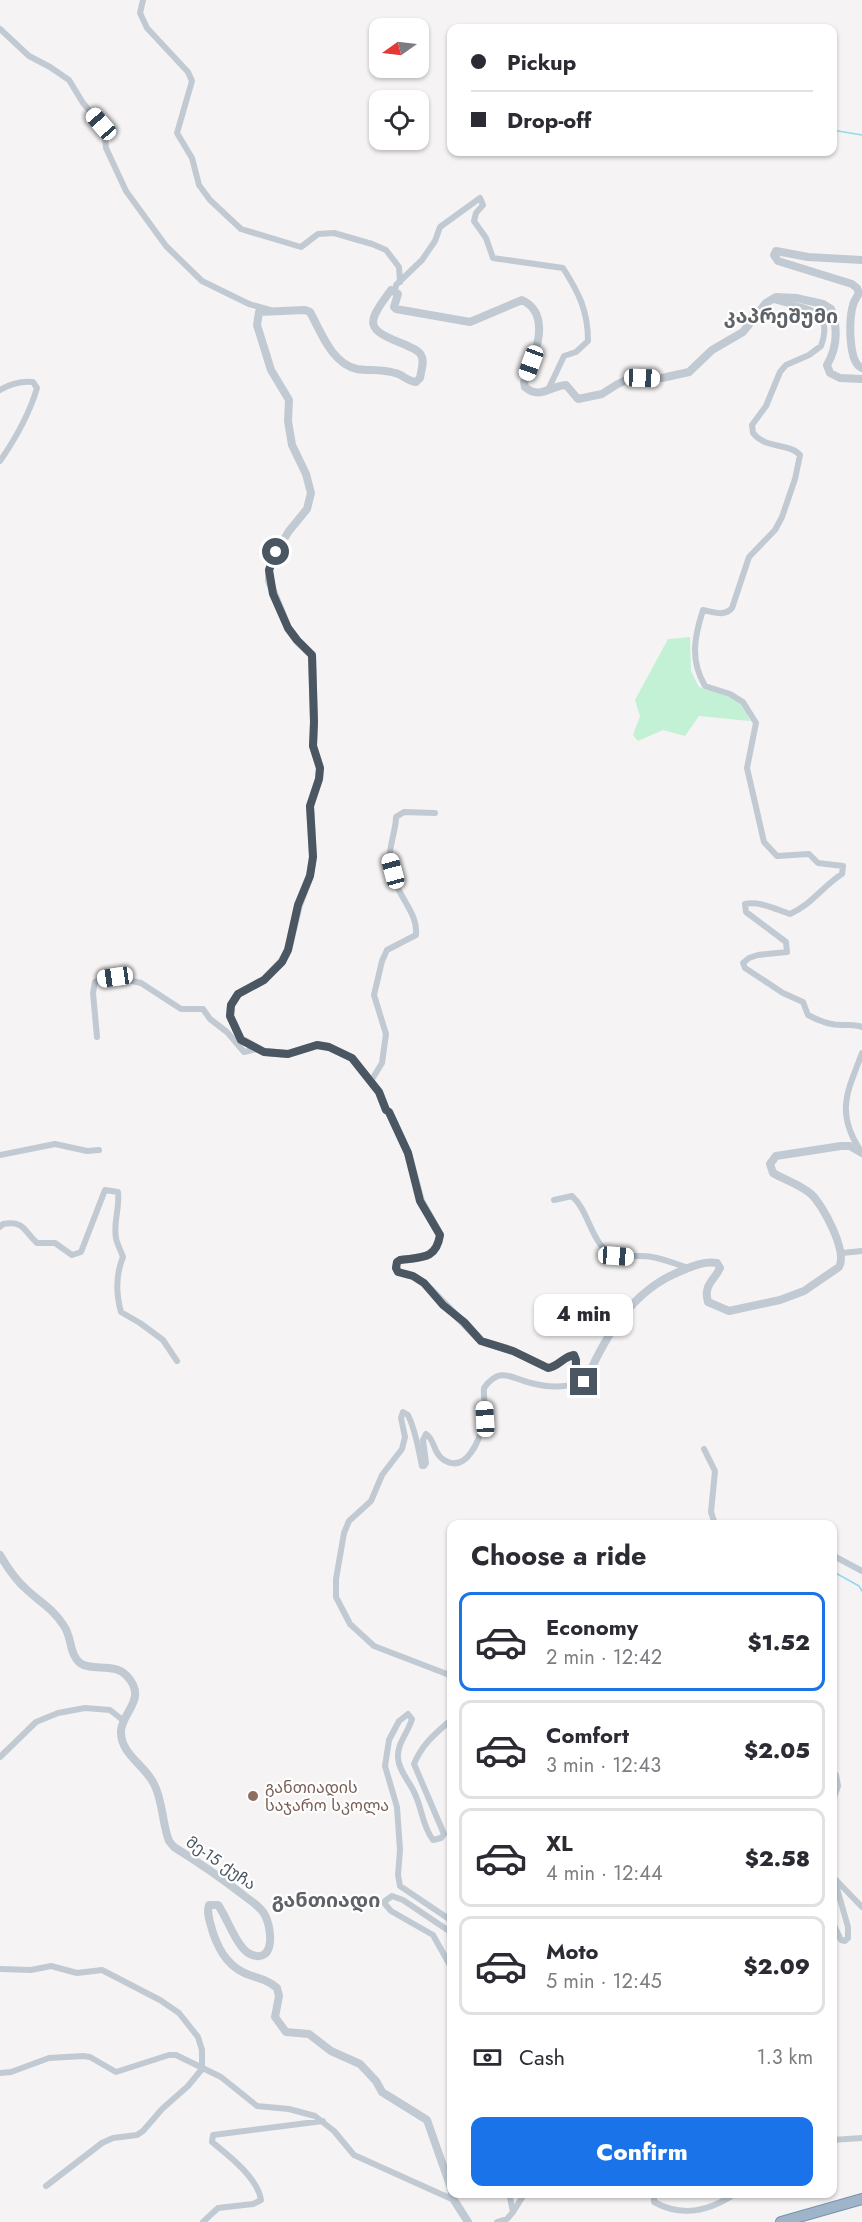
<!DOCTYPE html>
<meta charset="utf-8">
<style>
:root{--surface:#fff;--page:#f7f7f7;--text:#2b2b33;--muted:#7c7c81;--line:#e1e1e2;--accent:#1a73e8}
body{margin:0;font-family:Jost,"Noto Sans Georgian",sans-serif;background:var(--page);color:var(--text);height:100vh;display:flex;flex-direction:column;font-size:22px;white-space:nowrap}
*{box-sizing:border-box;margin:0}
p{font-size:20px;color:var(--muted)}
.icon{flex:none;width:33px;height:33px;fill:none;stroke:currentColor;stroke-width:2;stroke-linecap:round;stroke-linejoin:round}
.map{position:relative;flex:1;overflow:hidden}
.panel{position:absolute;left:447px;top:1520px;width:390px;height:678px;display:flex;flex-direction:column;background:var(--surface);border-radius:12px;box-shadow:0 2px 4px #0004}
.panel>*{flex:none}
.guide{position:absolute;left:447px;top:24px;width:390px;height:132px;border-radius:12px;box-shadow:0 2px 4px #0004;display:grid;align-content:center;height:132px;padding:0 24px;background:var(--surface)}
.needle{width:39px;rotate:256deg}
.fabs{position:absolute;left:369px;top:18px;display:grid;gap:12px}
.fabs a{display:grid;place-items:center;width:60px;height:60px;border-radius:12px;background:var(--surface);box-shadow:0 2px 4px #0004;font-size:30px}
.end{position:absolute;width:27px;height:27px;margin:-14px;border:8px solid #4a5661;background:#fff;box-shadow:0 0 0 3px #fff}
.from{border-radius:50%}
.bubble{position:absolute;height:42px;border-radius:12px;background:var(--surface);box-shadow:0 2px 4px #0004;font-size:20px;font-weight:800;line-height:42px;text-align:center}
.car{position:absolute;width:18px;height:36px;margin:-18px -9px;border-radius:8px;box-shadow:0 0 4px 2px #0007;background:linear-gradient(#fff 24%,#345 0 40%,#fff 0 76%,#345 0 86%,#fff 0)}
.guide b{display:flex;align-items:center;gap:21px;height:57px;font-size:22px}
.guide b+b{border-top:2px solid var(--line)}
.guide i{width:15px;height:15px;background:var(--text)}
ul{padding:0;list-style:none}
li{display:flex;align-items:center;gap:18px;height:99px;margin:0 12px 9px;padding:0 12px;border:3px solid var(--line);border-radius:12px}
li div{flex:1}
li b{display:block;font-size:22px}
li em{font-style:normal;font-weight:800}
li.on{border-color:var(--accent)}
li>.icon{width:54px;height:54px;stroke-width:1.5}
h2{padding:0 24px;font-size:27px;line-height:72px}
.pay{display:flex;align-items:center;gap:15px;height:66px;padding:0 24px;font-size:22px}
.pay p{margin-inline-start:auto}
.cta{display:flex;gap:12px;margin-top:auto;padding:12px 24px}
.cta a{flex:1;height:69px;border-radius:12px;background:var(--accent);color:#fff;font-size:24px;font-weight:800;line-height:69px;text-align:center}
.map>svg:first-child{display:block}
.green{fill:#c3f1d5}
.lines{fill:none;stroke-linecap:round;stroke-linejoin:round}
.stream{stroke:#90daee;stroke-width:1.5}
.trunk-casing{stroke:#7690ad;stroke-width:12}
.minor{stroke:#c1cad2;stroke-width:6}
.tertiary{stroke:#c1cad2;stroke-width:8}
.trunk{stroke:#9fb4c9;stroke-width:10}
.route{stroke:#4a5661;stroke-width:8}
.education-dot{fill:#8d6e63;stroke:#fff;stroke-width:2}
.labels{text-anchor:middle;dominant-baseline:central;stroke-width:4.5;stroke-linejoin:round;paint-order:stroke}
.education-label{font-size:16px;fill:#785e54;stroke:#fff;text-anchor:start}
.street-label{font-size:16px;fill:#4a5661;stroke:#fff}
.quarter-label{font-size:20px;font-weight:bold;fill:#5f6368;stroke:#fff}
</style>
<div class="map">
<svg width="862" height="2222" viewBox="0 0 862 2222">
<rect width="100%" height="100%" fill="#f5f3f3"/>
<path class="green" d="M 690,637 L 691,671 L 699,687 L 731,696 L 743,703 L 750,721 L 699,716 L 685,736 L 663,730 L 638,741 L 633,735 L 640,716 L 635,700 L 668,639 Z"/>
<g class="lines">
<path class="stream" d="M 832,130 L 862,135
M 832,1571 L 859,1586 L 862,1591"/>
<g class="trunk-casing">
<path id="trunk" d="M 781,2222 L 862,2199"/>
</g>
<path class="minor" d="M 143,0 L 140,13 L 147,28 L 188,72 L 192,81 L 177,133 L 192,158 L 199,185 L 210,200 L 241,229 L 301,247 L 318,234 L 334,233 L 372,244 L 386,250 L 399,267 L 400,282
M 0,29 L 29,56 L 50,67 L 69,80 L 83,103 L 101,124 L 105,137 L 106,148 L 126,191 L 166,246 L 202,281 L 249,304 L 270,310
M 395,291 L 396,285 L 422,260 L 435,241 L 440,227 L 480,198 L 483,205 L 476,213 L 474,221 L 486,238 L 493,258 L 563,268 C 579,293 588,311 588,341 L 576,352 L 564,356 L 548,390
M 771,299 C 798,309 836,304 821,346 L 809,355 L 786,365 L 780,372 L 766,406 L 752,425 L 753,433 C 765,449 790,443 800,455 L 795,479 L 782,517 L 775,530 L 749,557 L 732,608 C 724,617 713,612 703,610 C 694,638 690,660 705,686 L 730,694 L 743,702 L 756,723 L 747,768 L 764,842 L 777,856 L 809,854 L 818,863 L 843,866 L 842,874 C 823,886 811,905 790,914 C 775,909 760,901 745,904 L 746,912 L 786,942 L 787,952 L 758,955 L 749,958 L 743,963 L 745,968 L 783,993 L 803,1002 L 808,1015 C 819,1021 830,1025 842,1025 C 849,1025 855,1024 862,1027
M 0,390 C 10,384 22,381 33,382 L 37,388 C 29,415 16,438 0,461
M 97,1037 L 93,993 L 95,982 L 101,979 L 115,977 L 141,983 L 181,1009 L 203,1009 L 210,1019 L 227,1032 L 244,1052 L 257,1049
M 371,1081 L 382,1063 L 386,1034 L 374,995 L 382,961 L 387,950 L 416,935 C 418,915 402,901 396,883 C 393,876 390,867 390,860 C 388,849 396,831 396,817 L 404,812 L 435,813
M 860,1150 C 835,1111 848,1091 862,1053
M 0,1155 L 55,1144 L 87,1151 L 99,1150
M 554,1200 L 572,1196 C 586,1209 589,1229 600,1244 C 614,1263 634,1253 652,1257 C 664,1259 676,1264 688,1268
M 0,1227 L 3,1224 C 24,1220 24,1231 37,1243 L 55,1243 L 72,1255 L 81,1252 L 105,1190 L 118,1192 C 120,1208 113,1222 116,1238 C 117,1244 121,1251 123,1257 C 116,1274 116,1294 121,1312 L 140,1323 L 163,1340 L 177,1361
M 842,1253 L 862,1251
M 704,1449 L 715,1471 L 711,1512 L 715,1524
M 832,1555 L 862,1571
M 452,1676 L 374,1646 L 350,1624 L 336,1597 L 336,1579 L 344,1533 L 349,1521 L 371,1501 L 382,1475 L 402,1449 L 405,1437 L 401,1418 L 403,1412 L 408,1415 C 416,1431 418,1448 422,1466 L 424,1466 L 426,1463 L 423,1440 L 426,1434 C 435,1439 433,1454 444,1460 C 467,1474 480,1439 484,1421 C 487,1411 483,1398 484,1388 C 500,1366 511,1378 531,1383 C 546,1387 563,1388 578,1383
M 452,1719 C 436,1733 422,1744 414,1764 L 444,1834 L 441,1838 L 433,1840 C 422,1826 422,1807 414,1792 C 409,1781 399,1771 398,1758 C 397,1743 408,1733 412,1719 L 408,1714 L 399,1721 L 389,1740 L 385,1766 L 397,1807 L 400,1850 L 398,1875 L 400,1886 L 452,1921
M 0,1757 L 36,1722 L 58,1713 L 85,1708 L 110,1710 L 124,1721
M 832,1774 L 836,1775 L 838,1786 L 832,1803
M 832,1871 L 848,1927 L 848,1938 L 845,1941 L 841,1940 L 832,1921
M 835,1879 L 862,1907
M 452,1933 L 403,1900 L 392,1896 L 385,1901 L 385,1904 L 391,1911 L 433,1935 L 452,1969
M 0,1969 L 31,1970 L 51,1966 L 77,1973 L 102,1970 L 160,2000 L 179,2013 L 198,2037 L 202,2050 L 202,2069 L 188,2086 L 162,2109 L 143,2131 L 137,2135 L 113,2138 L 102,2143 L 46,2186
M 0,2073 L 11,2072 L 49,2058 L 83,2056 L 90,2057 L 116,2072 L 169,2055 L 176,2055 L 221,2077 L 257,2106 L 289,2109 L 315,2116 L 334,2131 L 354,2155 L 454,2200
M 832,2140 L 862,2138
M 654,2193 L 654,2202 C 683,2218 710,2211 736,2193
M 513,2212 L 525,2193
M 203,2222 L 218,2208 L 253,2204 L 261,2200 C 258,2178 228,2155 212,2142 L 213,2135 L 323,2121
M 497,2222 L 507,2219 L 513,2212 L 509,2193"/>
<path class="tertiary" d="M 862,260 L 808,257 L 776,251 L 774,255 L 778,261 L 852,284 L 857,288 L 859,293 C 857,297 854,301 853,305 C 849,319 848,363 862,368
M 862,379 L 840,378 L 830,373 L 827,365 C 837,348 838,328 831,309 L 823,304 L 796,298 L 776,297 L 766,303 L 743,332 L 712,350 L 689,372 L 662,378 L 628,379 L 616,385 L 602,394 L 578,399 L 566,385 C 550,386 540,400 525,387 L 524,382 C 533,359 554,315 522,300 L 470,322 L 396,309 L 394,307 L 398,294 L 391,290 C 366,324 364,329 406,345 C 411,348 418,349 421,355 C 425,361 421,371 420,378 L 416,382 C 407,381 402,374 395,373 C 382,369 369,371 357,369 C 332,364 321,332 310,312 L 305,310 L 259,312 L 257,325 L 271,370 L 289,400 L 288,421 L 292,445 L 306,474 L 311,493 L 307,509 L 289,531 L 276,552 L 269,570 L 269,581 L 288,628 L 297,641 L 312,655 L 314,722 L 313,746 L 320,768 L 319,779 L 310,806 L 313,857 L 310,875 L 299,905 L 288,950 L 282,961 L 264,980 L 238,994 L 231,1005 L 230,1016 L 241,1039 L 264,1052 L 288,1054 L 317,1045 L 329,1047 L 352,1058 L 379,1092 L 386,1110 L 389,1112 L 408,1153 L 421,1201 L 440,1235 C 436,1260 421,1257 400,1260 L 397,1262 L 396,1268 L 398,1272 L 413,1276 L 424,1283 L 481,1341 L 513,1351 L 548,1368 C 558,1367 564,1356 574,1355 C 579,1365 571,1374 578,1383 L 584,1382 L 587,1378 C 607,1333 633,1290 681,1271 C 693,1266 704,1261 717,1263 L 720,1268 C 714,1281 703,1285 708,1302 L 729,1311 L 780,1300 L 804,1291 L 839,1267 C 848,1252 823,1205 811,1194 C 801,1185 785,1180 773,1173 L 770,1164 L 776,1156 L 841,1146 L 850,1146 L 862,1153
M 0,1555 C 7,1567 15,1579 25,1588 C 38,1601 54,1609 64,1626 C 72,1637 69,1654 80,1663 C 92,1672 114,1662 127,1676 C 148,1699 122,1712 121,1731 C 120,1754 145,1765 154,1784 C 163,1801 162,1823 169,1841 L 174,1847 C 198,1862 220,1877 242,1894 C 249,1900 257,1904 263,1912 C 272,1924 277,1966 250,1954 C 237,1948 227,1917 218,1905 L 209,1905 C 206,1914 211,1924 213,1933 C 220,1953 230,1969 252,1976 C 262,1979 269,1981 277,1988 L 279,1996 L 275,2017 L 286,2032 L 309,2034 L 331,2051 L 360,2064 L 376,2081 L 382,2092 L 427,2120 L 452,2191
M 452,2193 L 454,2200 L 468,2222"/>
<use href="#trunk" class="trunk"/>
</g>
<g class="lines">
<path class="route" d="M 276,552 L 269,570 L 273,594 L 288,628 L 297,640 L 312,655 L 314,722 L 313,746 L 320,768 L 319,779 L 310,806 L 313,857 L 310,876 L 298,905 L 288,950 L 282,962 L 264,980 L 238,994 L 231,1005 L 230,1016 L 241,1040 L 264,1052 L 288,1054 L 317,1045 L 329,1047 L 352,1058 L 379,1092 L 386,1110 L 389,1112 L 408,1153 L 420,1201 L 440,1235 C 436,1260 421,1257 400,1260 L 397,1262 L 396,1268 L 398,1272 L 413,1276 L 424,1283 L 443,1305 L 464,1322 L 481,1341 L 513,1351 L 548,1368 C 558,1367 564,1356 574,1355 L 576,1360 L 576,1380 L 578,1383 L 584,1382"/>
</g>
<circle class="education-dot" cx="253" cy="1796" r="6"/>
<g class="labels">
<g class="education-label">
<text x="265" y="1787">განთიადის<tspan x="265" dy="18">საჯარო სკოლა</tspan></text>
</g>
<g class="street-label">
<text transform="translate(221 1863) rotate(35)">მე-15 ქუჩა</text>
</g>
<g class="quarter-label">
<text x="781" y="316">კაპრეშუმი</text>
<text x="326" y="1900">განთიადი</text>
</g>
</g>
</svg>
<div class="fabs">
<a><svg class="needle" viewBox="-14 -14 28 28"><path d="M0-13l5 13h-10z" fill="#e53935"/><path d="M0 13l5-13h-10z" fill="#7c7c81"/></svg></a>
<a><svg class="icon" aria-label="locate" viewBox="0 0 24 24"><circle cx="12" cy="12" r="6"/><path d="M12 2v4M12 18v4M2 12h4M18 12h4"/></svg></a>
</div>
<i class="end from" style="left:276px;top:552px"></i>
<i class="end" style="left:584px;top:1382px"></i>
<div class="bubble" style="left:534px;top:1294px;width:99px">4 min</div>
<i class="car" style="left:101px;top:124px;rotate:319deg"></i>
<i class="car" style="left:531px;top:363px;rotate:200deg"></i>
<i class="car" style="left:642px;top:378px;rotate:92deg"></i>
<i class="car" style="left:393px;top:871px;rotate:345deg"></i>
<i class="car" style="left:115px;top:977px;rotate:262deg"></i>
<i class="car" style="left:616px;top:1256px;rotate:94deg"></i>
<i class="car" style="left:485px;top:1419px;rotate:357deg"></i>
<div class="guide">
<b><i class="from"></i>Pickup</b>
<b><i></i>Drop-off</b>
</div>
<section class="panel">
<h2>Choose a ride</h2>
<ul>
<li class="on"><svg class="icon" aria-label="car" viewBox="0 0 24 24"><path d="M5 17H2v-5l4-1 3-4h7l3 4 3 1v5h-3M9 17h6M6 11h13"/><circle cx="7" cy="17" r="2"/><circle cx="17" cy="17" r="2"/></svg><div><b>Economy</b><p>2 min · 12:42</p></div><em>$1.52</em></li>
<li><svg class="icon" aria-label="car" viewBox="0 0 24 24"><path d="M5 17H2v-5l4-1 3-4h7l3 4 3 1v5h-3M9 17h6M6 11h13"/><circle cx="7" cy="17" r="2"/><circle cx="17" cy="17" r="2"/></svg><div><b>Comfort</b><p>3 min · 12:43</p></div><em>$2.05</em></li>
<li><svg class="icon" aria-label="car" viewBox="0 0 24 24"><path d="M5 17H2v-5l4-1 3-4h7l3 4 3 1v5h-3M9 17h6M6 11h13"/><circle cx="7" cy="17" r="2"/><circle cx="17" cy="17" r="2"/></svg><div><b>XL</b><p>4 min · 12:44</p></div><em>$2.58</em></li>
<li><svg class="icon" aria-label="car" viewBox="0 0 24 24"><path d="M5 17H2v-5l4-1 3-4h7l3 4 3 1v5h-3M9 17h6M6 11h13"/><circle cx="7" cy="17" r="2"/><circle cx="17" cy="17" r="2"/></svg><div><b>Moto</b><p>5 min · 12:45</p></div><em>$2.09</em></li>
</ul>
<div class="pay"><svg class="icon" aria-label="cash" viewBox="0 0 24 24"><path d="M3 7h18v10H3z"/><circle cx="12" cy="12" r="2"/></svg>Cash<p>1.3 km</p></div>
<div class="cta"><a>Confirm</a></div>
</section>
</div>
